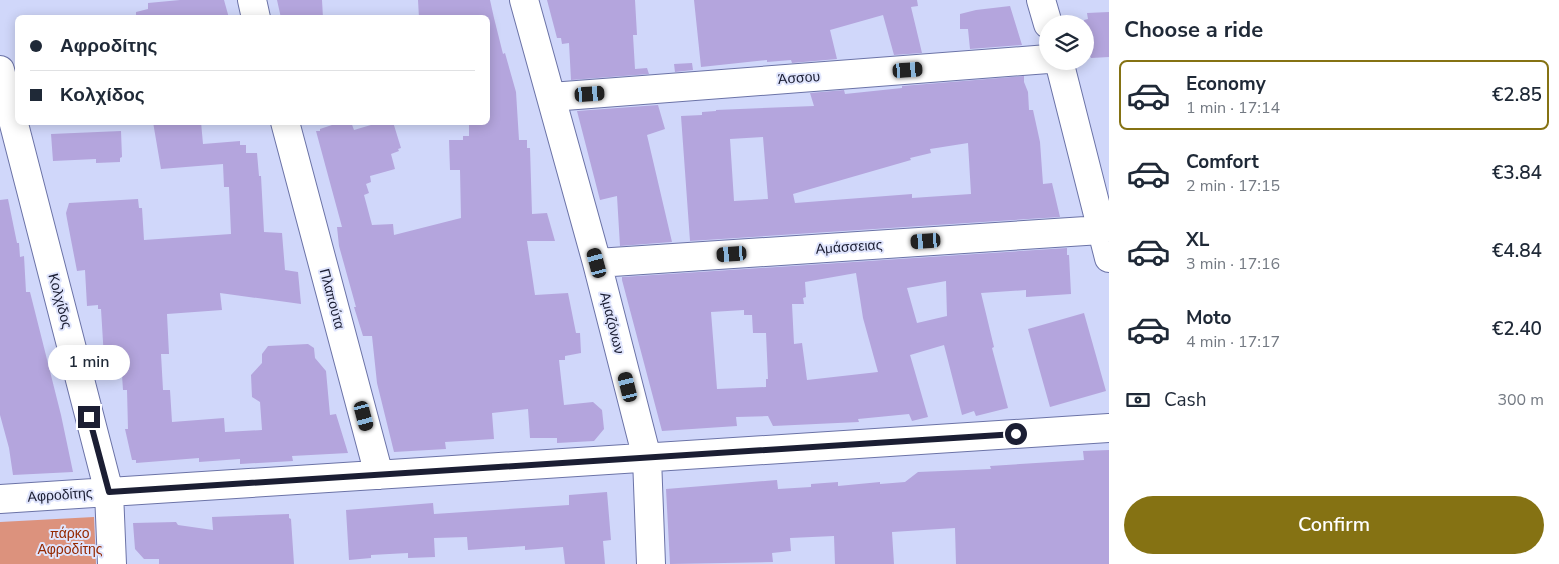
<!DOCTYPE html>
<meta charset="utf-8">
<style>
:root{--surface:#fff;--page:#f2f2f3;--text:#1f2937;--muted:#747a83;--line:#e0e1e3;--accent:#857213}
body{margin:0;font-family:"Nunito Sans",sans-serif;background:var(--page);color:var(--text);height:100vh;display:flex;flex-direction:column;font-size:19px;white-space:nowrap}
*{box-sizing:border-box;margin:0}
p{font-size:16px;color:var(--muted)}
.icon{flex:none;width:28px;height:28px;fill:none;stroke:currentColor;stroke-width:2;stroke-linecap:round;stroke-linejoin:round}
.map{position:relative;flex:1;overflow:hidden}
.sheet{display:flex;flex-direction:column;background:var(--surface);width:450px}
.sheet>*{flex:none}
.top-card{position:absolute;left:15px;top:15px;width:475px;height:110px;border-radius:8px;box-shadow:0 2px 12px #0003;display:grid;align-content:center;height:110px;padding:0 15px;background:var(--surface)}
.controls{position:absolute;left:1039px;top:15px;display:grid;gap:10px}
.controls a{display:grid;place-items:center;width:55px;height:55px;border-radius:50%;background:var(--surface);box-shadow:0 2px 12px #0003;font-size:25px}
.end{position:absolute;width:22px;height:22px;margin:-11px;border:6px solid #1b1e33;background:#fff;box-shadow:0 0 0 2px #fff}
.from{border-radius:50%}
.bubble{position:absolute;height:35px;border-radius:18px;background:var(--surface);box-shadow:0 2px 12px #0003;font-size:16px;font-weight:600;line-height:35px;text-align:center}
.car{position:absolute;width:15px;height:30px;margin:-15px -8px;border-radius:6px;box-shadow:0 0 4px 1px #0007;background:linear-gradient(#222 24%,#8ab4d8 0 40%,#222 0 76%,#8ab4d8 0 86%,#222 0)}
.top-card b{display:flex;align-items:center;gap:18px;height:48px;font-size:19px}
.top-card b+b{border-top:1px solid var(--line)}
.top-card i{width:12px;height:12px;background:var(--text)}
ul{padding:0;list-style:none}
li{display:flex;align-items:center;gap:15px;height:70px;margin:0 10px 8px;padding:0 5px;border:2px solid transparent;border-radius:8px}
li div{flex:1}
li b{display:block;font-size:19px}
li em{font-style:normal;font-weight:600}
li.current{border-color:var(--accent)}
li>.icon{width:45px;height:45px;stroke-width:1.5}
h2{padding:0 15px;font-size:22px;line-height:60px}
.pay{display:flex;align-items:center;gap:12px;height:55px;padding:0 15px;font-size:19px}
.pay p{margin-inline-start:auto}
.action{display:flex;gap:10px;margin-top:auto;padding:10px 15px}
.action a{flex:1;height:58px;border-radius:30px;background:var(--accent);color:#fff;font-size:20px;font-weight:600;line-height:58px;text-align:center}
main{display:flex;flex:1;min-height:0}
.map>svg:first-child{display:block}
.green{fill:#dc927d}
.building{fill:#b4a5dd;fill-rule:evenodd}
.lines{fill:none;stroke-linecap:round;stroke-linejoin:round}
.minor-casing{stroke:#6b73a7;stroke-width:30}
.minor{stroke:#fff;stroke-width:28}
.route{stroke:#1b1e33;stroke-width:6}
.labels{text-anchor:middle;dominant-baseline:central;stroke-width:4;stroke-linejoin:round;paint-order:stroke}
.street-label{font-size:14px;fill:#1b1e33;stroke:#e0e5fd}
.park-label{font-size:14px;fill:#942801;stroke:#e0e5fd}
</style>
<main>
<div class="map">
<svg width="1109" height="564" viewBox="0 0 1109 564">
<rect width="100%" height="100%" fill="#d0d7fa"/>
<path class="green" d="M 94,517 L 96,564 L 0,564 L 0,522 Z"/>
<path class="building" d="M 180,0 L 224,0 L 229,18 L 136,18 L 136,12 L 148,9 L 148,3 Z
M 277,0 L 322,0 L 323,18 L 281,18 Z
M 418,0 L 490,0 L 494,18 L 419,18 Z
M 547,0 L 635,0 L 637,35 L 633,35 L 635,69 L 647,68 L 649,74 L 571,80 L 569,43 L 562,44 L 561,38 L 557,38 Z
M 694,0 L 917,0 L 918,6 L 911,7 L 922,53 L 894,55 L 883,15 L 830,30 L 837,59 L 792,63 L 791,60 L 767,62 L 767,60 L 701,67 Z
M 1010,6 L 1022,45 L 970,49 L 968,29 L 960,29 L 960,14 L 976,10 Z
M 1109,12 L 1109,57 L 1091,58 L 1090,56 L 1085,56 L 1084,20 L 1088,19 L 1087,13 Z
M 488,18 L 494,18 L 503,54 L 505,53 L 516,92 L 519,140 L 527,140 L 527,148 L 530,148 L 532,214 L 547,213 L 555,241 L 527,241 L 535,295 L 568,293 L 576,333 L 580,333 L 581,353 L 565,356 L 565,360 L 559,360 L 564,405 L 593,402 L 602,410 L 604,429 L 594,441 L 557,443 L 557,438 L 530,438 L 528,409 L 492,413 L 494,439 L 445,442 L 446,449 L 394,452 L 377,383 L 372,336 L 363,336 L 354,307 L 356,307 L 339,246 L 337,227 L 342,227 L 316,131 L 320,131 L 320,129 L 341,122 L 351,122 L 354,130 L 381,122 L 393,122 L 401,148 L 398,149 L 399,151 L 391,154 L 395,169 L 370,176 L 371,182 L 366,184 L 369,193 L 364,195 L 372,225 L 393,224 L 394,235 L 461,218 L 460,170 L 450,170 L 449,140 L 463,140 L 463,136 L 469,136 L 469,122 L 488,122 Z
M 692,63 L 693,70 L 675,72 L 674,64 Z
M 1024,76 L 1024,82 L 1028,92 L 1029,110 L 1033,110 L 1040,142 L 1043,184 L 1052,183 L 1060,217 L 690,241 L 681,116 L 702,115 L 702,112 L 716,111 L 716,110 L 814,106 L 810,93 L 844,90 L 845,94 L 902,88 L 902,86 ZM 763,137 L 768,199 L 734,201 L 730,139 ZM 968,143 L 971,194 L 912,198 L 912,194 L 795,203 L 793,194 L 911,160 L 910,158 L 931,153 L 930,149 Z
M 658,105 L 665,129 L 647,135 L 672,242 L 620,246 L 617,196 L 600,200 L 577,111 Z
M 153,122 L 201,122 L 203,144 L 240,141 L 240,145 L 246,145 L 246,153 L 257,153 L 259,176 L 261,176 L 264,232 L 282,233 L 285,270 L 298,272 L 301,304 L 220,293 L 222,310 L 167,314 L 169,354 L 161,354 L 163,390 L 170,390 L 172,422 L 224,418 L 225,432 L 262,430 L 260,402 L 252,397 L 251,375 L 262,363 L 262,354 L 268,346 L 308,344 L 314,348 L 315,358 L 326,371 L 330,415 L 336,414 L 348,453 L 292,456 L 293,461 L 240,464 L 240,459 L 199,462 L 199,458 L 136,463 L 136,460 L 132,460 L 125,429 L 128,429 L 127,390 L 123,390 L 122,375 L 118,375 L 117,357 L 104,358 L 101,309 L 98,309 L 98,305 L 87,306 L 85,270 L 77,271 L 67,219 L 66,213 L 69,203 L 138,199 L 139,208 L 142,208 L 144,240 L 231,234 L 229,187 L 224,187 L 223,164 L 161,169 Z
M 121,131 L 122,157 L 120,158 L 120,162 L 96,163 L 96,159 L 53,161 L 51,134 Z
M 8,199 L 17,243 L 19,243 L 20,257 L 24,256 L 26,292 L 30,292 L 61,415 L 73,472 L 13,475 L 9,448 L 0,415 L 0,200 Z
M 1067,248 L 1067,255 L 1069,255 L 1071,294 L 1026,297 L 1026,290 L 981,293 L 994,347 L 992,348 L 1008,408 L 976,416 L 974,411 L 962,415 L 944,345 L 910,355 L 928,417 L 912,421 L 909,414 L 858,419 L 859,422 L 773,426 L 768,416 L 736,417 L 737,426 L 662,431 L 622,280 L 622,277 ZM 856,273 L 863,318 L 878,372 L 807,380 L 802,343 L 794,344 L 792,304 L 804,304 L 803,298 L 806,297 L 805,282 ZM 946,281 L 947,316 L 917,323 L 907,288 ZM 744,310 L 744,315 L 752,315 L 753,333 L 766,333 L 768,379 L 766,379 L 766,387 L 717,389 L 711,312 Z
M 1084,313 L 1106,391 L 1050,407 L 1028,329 Z
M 1109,450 L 1109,564 L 956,564 L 955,528 L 892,532 L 894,564 L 835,564 L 834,536 L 790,538 L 791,551 L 772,553 L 773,562 L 670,564 L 666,489 L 777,480 L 778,489 L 811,487 L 811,484 L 838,482 L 838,486 L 880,482 L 880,484 L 905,482 L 918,472 L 991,469 L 990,466 L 1084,460 L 1083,451 Z
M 607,492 L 611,540 L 603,541 L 605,564 L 565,564 L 563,547 L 525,550 L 525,546 L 468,550 L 467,537 L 434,538 L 435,557 L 408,558 L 408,553 L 371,555 L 371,558 L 349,560 L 346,510 L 433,503 L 434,514 L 569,505 L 569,495 Z
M 289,514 L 289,518 L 291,519 L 294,564 L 159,564 L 159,559 L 144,559 L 135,549 L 133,523 L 176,522 L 178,525 L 213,530 L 212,517 Z"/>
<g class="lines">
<g class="minor-casing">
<path id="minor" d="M 252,0 L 256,18
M 524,0 L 597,263 L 647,458 L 651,564
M 1041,0 L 1048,24
M 1059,61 L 1109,258
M 0,70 L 109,492 L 112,564
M 551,97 L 1048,59
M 285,122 L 379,475
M 597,263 L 1101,230
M 0,499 L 1109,428"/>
</g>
<use href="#minor" class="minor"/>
</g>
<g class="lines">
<path class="route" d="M 89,417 L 109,492 L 1016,434"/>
</g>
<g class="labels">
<g class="street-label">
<text transform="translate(799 78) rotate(-4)">Άσσου</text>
<text transform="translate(849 247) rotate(-4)">Αμάσσειας</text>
<text transform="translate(332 299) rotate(75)">Πλαπούτα</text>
<text transform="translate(60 301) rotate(75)">Κολχίδος</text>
<text transform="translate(612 323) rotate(76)">Αμαζόνων</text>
<text transform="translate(60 495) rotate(-4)">Αφροδίτης</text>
</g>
<g class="park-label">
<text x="70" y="533">πάρκο<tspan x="70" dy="16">Αφροδίτης</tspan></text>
</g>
</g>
</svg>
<div class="controls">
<a><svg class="icon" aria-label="layers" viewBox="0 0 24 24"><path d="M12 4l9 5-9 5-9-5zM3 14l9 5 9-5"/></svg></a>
</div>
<i class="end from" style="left:1016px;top:434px"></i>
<i class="end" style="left:89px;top:417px"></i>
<div class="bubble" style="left:48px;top:345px;width:82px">1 min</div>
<i class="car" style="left:908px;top:70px;rotate:86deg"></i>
<i class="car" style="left:590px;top:94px;rotate:86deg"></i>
<i class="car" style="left:926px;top:241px;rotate:266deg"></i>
<i class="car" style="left:732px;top:254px;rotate:266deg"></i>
<i class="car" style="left:597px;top:263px;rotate:345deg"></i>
<i class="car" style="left:628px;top:387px;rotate:346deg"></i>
<i class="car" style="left:364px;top:416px;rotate:165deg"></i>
<div class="top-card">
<b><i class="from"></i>Αφροδίτης</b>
<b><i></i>Κολχίδος</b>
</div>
</div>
<section class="sheet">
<h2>Choose a ride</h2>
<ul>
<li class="current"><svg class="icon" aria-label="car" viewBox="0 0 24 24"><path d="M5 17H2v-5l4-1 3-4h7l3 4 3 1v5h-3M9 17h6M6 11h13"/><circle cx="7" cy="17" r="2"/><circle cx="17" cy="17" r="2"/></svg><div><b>Economy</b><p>1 min · 17:14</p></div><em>€2.85</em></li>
<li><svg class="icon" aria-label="car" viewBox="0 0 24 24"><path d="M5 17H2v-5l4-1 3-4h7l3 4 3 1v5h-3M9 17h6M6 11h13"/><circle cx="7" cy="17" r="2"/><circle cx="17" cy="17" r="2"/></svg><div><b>Comfort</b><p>2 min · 17:15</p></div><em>€3.84</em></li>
<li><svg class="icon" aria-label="car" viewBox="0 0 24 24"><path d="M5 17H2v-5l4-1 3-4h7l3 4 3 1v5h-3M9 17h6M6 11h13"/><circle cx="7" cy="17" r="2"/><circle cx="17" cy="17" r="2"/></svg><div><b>XL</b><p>3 min · 17:16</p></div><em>€4.84</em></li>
<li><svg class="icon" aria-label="car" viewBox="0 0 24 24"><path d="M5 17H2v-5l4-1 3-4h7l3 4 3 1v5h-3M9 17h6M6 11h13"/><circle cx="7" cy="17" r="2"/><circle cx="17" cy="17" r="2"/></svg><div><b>Moto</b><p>4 min · 17:17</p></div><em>€2.40</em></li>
</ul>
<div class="pay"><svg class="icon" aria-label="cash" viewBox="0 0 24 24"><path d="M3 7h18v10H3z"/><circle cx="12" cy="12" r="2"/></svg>Cash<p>300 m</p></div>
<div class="action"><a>Confirm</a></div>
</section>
</main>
